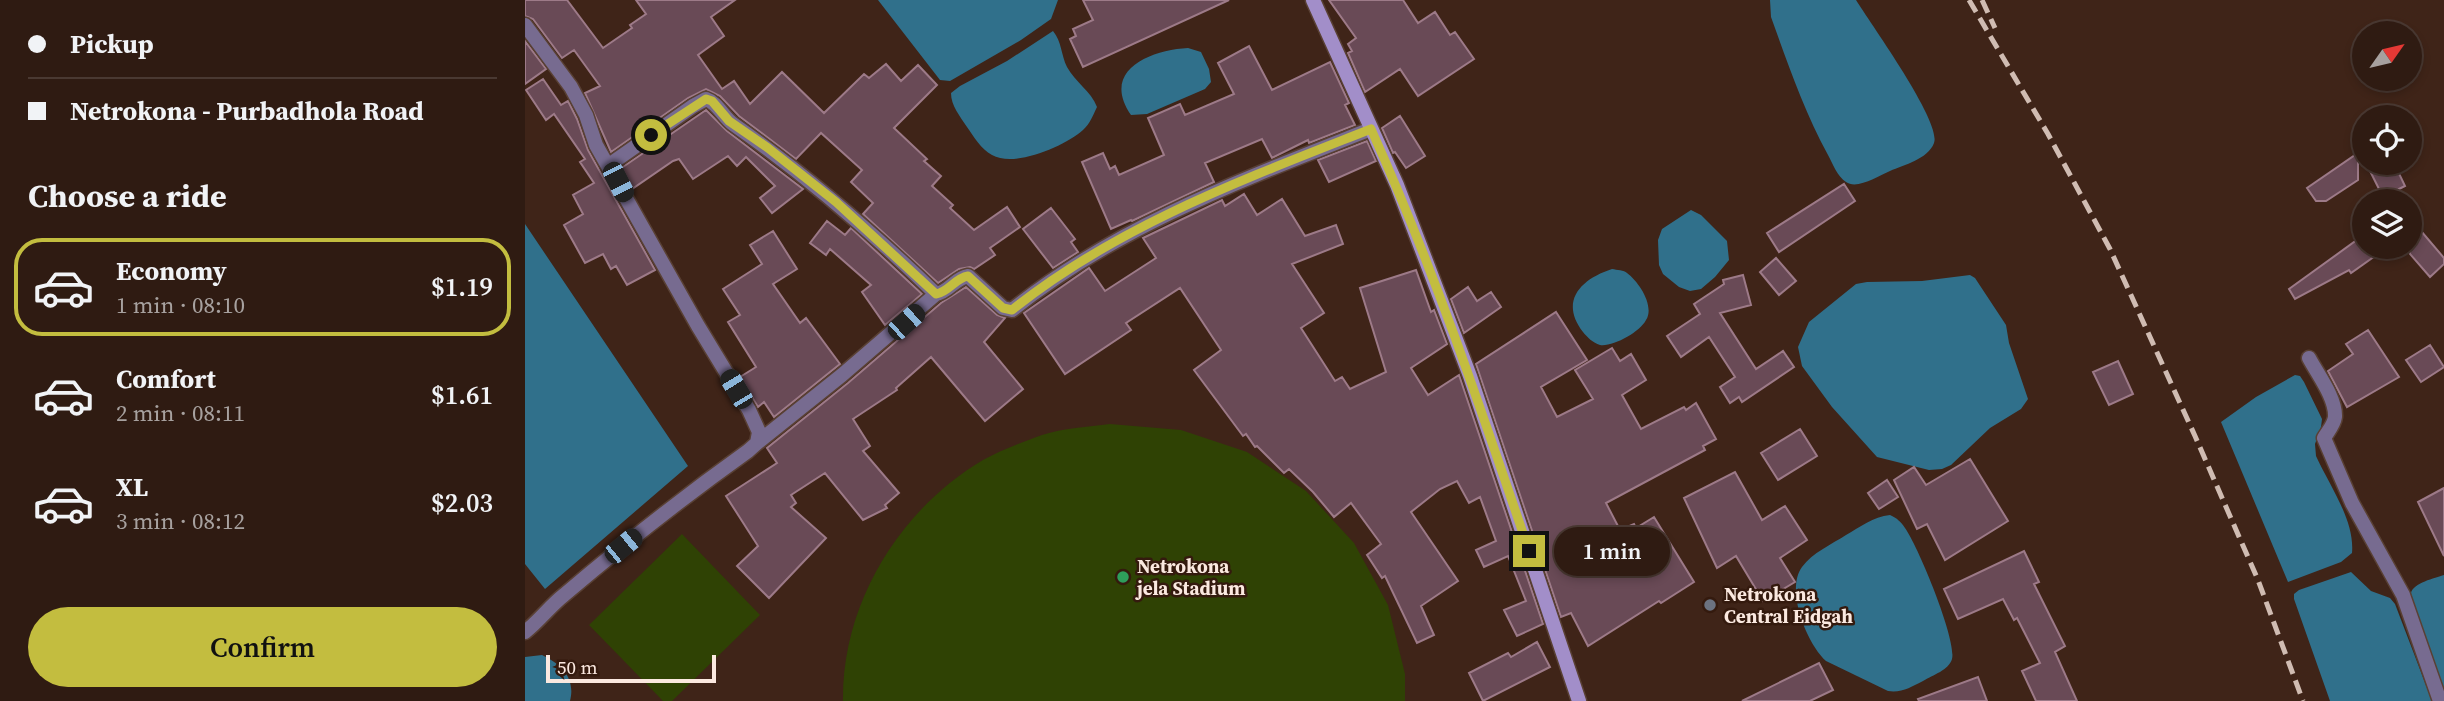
<!DOCTYPE html>
<meta charset="utf-8">
<style>
:root{--surface:#2f1b12;--page:#37241b;--text:#f1f3f6;--muted:#a7a19f;--line:#4a3932;--accent:#c3bd3f}
body{margin:0;font-family:"Source Serif 4",serif;background:var(--page);color:var(--text);height:100vh;display:flex;flex-direction:column;font-size:26px;white-space:nowrap}
*{box-sizing:border-box;margin:0}
p{font-size:23px;color:var(--muted)}
.icon{flex:none;width:38px;height:38px;fill:none;stroke:currentColor;stroke-width:2;stroke-linecap:round;stroke-linejoin:round}
.map{position:relative;flex:1;overflow:hidden}
.panel{display:flex;flex-direction:column;background:var(--surface);width:525px}
.panel>*{flex:none}
.top-card{display:grid;align-content:center;height:154px;padding:0 28px;background:var(--surface)}
.needle{width:46px;rotate:56deg}
.fabs{position:absolute;left:1827px;top:21px;display:grid;gap:14px}
.fabs a{display:grid;place-items:center;width:70px;height:70px;border-radius:50%;background:var(--surface);box-shadow:0 4px 10px #0003,0 0 0 2px var(--line);font-size:35px}
.scale{position:absolute;left:21px;bottom:18px;width:170px;box-sizing:border-box;padding-left:7px;border:4px solid #fbe9e0;border-top:0;font-size:19px;line-height:24px;white-space:nowrap;color:#fbe9e0;-webkit-text-stroke:5px #341a0e;paint-order:stroke}
.end{position:absolute;width:32px;height:32px;margin:-16px;border:9px solid #c3bd3f;background:#111;box-shadow:0 0 0 4px #111}
.from{border-radius:50%}
.bubble{position:absolute;height:49px;border-radius:24px;background:var(--surface);box-shadow:0 4px 10px #0003,0 0 0 2px var(--line);font-size:23px;font-weight:600;line-height:49px;text-align:center}
.car{position:absolute;width:21px;height:42px;margin:-21px -10px;border-radius:9px;box-shadow:0 0 5px 2px #0007;background:linear-gradient(#222 24%,#8ab4d8 0 40%,#222 0 76%,#8ab4d8 0 86%,#222 0)}
.top-card b{display:flex;align-items:center;gap:24px;height:66px;font-size:26px}
.top-card b+b{border-top:2px solid var(--line)}
.top-card i{width:18px;height:18px;background:var(--text)}
ul{padding:0;list-style:none}
li{display:flex;align-items:center;gap:21px;height:98px;margin:0 14px 10px;padding:0 14px;border:4px solid transparent;border-radius:28px}
li div{flex:1}
li b{display:block;font-size:26px}
li em{font-style:normal;font-weight:600}
li.selected{border-color:var(--accent)}
li>.icon{width:63px;height:63px;stroke-width:1.5}
h2{padding:0 28px;font-size:32px;line-height:84px}
.action{display:flex;gap:14px;margin-top:auto;padding:14px 28px}
.action a{flex:1;height:80px;border-radius:42px;background:var(--accent);color:#111;font-size:28px;font-weight:600;line-height:80px;text-align:center}
main{display:flex;flex:1;min-height:0}
.map>svg:first-child{display:block}
.green{fill:#2f4204}
.water{fill:#30708b}
.building{fill:#694a56;stroke:#9d7a88;stroke-width:2}
.lines{fill:none;stroke-linecap:round;stroke-linejoin:round}
.minor-casing{stroke:#594034;stroke-width:17}
.secondary-casing{stroke:#594034;stroke-width:17}
.minor{stroke:#776b90;stroke-width:14}
.secondary{stroke:#a28ec9;stroke-width:14}
.rail{stroke:#d0bcb2;stroke-width:5;stroke-dasharray:14 7;stroke-linecap:butt}
.route{stroke:#c3bd3f;stroke-width:9}
.leisure-dot{fill:#2e9e5b;stroke:#341a0e;stroke-width:2.5}
.worship-dot{fill:#6b7280;stroke:#341a0e;stroke-width:2.5}
.labels{text-anchor:middle;dominant-baseline:central;stroke-width:5;stroke-linejoin:round;paint-order:stroke}
.poi-label{font-size:19px;font-weight:bold;fill:#fbe9e0;stroke:#341a0e;text-anchor:start}
</style>
<main>
<section class="panel">
<div class="top-card">
<b><i class="from"></i>Pickup</b>
<b><i></i>Netrokona - Purbadhola Road</b>
</div>
<h2>Choose a ride</h2>
<ul>
<li class="selected"><svg class="icon" aria-label="car" viewBox="0 0 24 24"><path d="M5 17H2v-5l4-1 3-4h7l3 4 3 1v5h-3M9 17h6M6 11h13"/><circle cx="7" cy="17" r="2"/><circle cx="17" cy="17" r="2"/></svg><div><b>Economy</b><p>1 min · 08:10</p></div><em>$1.19</em></li>
<li><svg class="icon" aria-label="car" viewBox="0 0 24 24"><path d="M5 17H2v-5l4-1 3-4h7l3 4 3 1v5h-3M9 17h6M6 11h13"/><circle cx="7" cy="17" r="2"/><circle cx="17" cy="17" r="2"/></svg><div><b>Comfort</b><p>2 min · 08:11</p></div><em>$1.61</em></li>
<li><svg class="icon" aria-label="car" viewBox="0 0 24 24"><path d="M5 17H2v-5l4-1 3-4h7l3 4 3 1v5h-3M9 17h6M6 11h13"/><circle cx="7" cy="17" r="2"/><circle cx="17" cy="17" r="2"/></svg><div><b>XL</b><p>3 min · 08:12</p></div><em>$2.03</em></li>
</ul>
<div class="action"><a>Confirm</a></div>
</section>
<div class="map">
<svg width="1919" height="701" viewBox="0 0 1919 701">
<rect width="100%" height="100%" fill="#3f2418"/>
<path class="green" d="M 585,424 L 656,430 L 722,452 L 781,491 L 829,543 L 863,605 L 880,674 L 880,701 L 318,701 C 317,603 374,510 458,460 C 476,450 498,442 517,435 C 538,428 563,427 585,424 Z
M 157,534 L 235,615 L 147,701 L 138,701 L 64,625 Z"/>
<path class="water" d="M 353,0 L 533,0 L 526,19 L 496,40 L 425,81 L 415,80 Z
M 1245,0 L 1331,0 C 1345,23 1417,122 1409,143 C 1403,159 1379,165 1365,171 C 1353,176 1332,190 1321,182 C 1312,176 1308,164 1303,155 C 1279,111 1263,64 1246,17 Z
M 528,31 C 537,42 536,55 542,67 C 550,82 566,91 572,107 C 568,115 565,124 558,130 C 540,146 490,168 467,155 C 456,149 449,137 442,127 C 435,116 426,106 426,93 L 435,86 L 482,61 Z
M 663,48 L 676,52 L 684,69 L 686,82 L 680,89 L 622,114 L 606,115 C 575,70 626,50 663,48 Z
M 1166,210 L 1176,215 L 1202,241 L 1204,260 L 1190,277 L 1176,289 L 1165,291 L 1154,287 L 1138,274 L 1134,265 L 1133,240 L 1137,229 Z
M 0,224 L 163,466 L 20,589 L 0,564 Z
M 1087,269 C 1092,270 1099,270 1102,273 C 1114,282 1130,306 1121,320 C 1115,332 1088,347 1075,345 C 1068,343 1062,337 1058,332 C 1034,301 1056,279 1087,269 Z
M 1445,275 L 1450,278 L 1481,325 L 1484,343 L 1503,399 L 1496,409 L 1465,428 L 1426,465 L 1417,469 L 1404,470 L 1352,457 L 1307,407 L 1277,366 L 1273,347 L 1284,322 L 1331,284 L 1342,282 L 1397,281 Z
M 1770,375 L 1775,376 L 1779,382 L 1797,419 L 1796,427 L 1790,444 L 1791,456 C 1804,485 1830,520 1827,553 L 1816,562 L 1763,582 L 1696,422 L 1731,397 Z
M 1365,515 C 1372,518 1376,522 1380,528 C 1393,546 1432,640 1427,659 C 1424,670 1408,675 1398,681 C 1386,687 1377,693 1363,691 L 1301,661 C 1282,644 1260,590 1277,567 C 1287,553 1307,544 1321,535 C 1335,527 1348,517 1365,515 Z
M 1826,572 L 1846,591 L 1865,598 L 1870,604 L 1907,701 L 1805,701 L 1769,599 L 1769,594 L 1774,590 Z
M 1919,575 L 1919,689 L 1888,606 C 1888,602 1886,598 1886,593 C 1888,583 1910,578 1919,575 Z
M 17,655 C 36,664 51,678 45,701 L 0,701 L 0,657 Z"/>
<path class="building" d="M 0,0 L 42,0 L 78,48 L 107,28 L 105,25 L 121,14 L 111,0 L 210,0 L 186,17 L 199,36 L 173,55 L 197,89 L 209,81 L 225,104 L 257,72 L 299,113 L 339,74 L 344,78 L 361,64 L 376,81 L 393,65 L 412,85 L 369,128 L 402,159 L 399,161 L 416,176 L 407,186 L 428,205 L 425,208 L 449,230 L 482,207 L 495,227 L 465,248 L 470,255 L 449,269 L 445,267 L 434,269 L 413,283 L 338,214 L 348,203 L 326,182 L 337,170 L 296,133 L 271,159 L 214,116 L 195,96 L 181,89 L 163,98 L 86,152 L 60,93 L 75,86 L 49,50 L 37,58 L 8,19 L 0,16 Z
M 558,0 L 704,0 L 558,67 L 545,39 L 551,36 L 548,29 L 568,20 Z
M 804,0 L 878,0 L 893,23 L 910,12 L 925,35 L 930,32 L 949,59 L 893,96 L 875,69 L 840,92 L 823,53 L 827,51 L 823,44 L 831,38 Z
M 0,41 L 21,69 L 0,84 Z
M 724,46 L 747,90 L 805,62 L 824,103 L 820,105 L 830,125 L 784,143 L 783,140 L 747,158 L 737,139 L 680,163 L 689,182 L 607,221 L 606,220 L 586,229 L 557,162 L 578,153 L 585,169 L 590,166 L 594,175 L 639,155 L 623,118 L 655,104 L 660,115 L 709,94 L 693,63 Z
M 18,79 L 36,105 L 43,101 L 52,119 L 63,150 L 130,270 L 102,285 L 91,266 L 86,269 L 78,254 L 60,263 L 39,225 L 58,214 L 48,195 L 69,183 L 55,162 L 60,159 L 29,114 L 21,120 L 1,90 Z
M 181,110 L 202,131 L 278,189 L 247,213 L 235,198 L 250,186 L 221,157 L 212,166 L 203,156 L 168,179 L 154,159 L 148,161 L 107,189 L 95,169 Z
M 875,116 L 900,156 L 881,168 L 870,152 L 868,153 L 857,128 Z
M 842,141 L 851,161 L 804,182 L 793,160 Z
M 1833,153 L 1833,180 L 1801,201 L 1791,201 L 1782,188 Z
M 1841,163 L 1869,163 L 1880,186 L 1874,189 L 1882,201 L 1860,201 Z
M 1319,184 L 1330,201 L 1254,252 L 1242,233 Z
M 719,194 L 732,215 L 757,199 L 780,236 L 811,225 L 818,244 L 767,264 L 799,313 L 776,328 L 810,381 L 817,377 L 825,389 L 861,372 L 835,288 L 891,270 L 906,312 L 909,310 L 922,344 L 886,368 L 903,395 L 934,375 L 1018,624 L 992,636 L 979,610 L 1001,601 L 983,556 L 959,567 L 951,550 L 971,541 L 955,497 L 944,503 L 932,481 L 915,489 L 886,512 L 933,581 L 896,606 L 909,635 L 892,643 L 860,576 L 857,578 L 842,555 L 856,544 L 826,503 L 809,517 L 788,492 L 764,469 L 759,473 L 732,446 L 730,447 L 721,434 L 718,436 L 669,370 L 696,350 L 655,288 L 601,323 L 606,330 L 540,374 L 499,313 L 564,268 L 580,291 L 631,258 L 618,238 L 697,200 L 700,206 Z
M 526,208 L 550,239 L 546,242 L 553,252 L 528,268 L 498,229 Z
M 1885,218 L 1919,258 L 1919,264 L 1905,277 L 1885,254 Z
M 302,221 L 320,235 L 326,228 L 397,294 L 360,325 L 337,292 L 346,285 L 305,249 L 301,255 L 285,243 Z
M 248,231 L 272,269 L 248,284 L 275,323 L 281,318 L 315,364 L 249,417 L 239,402 L 233,407 L 215,377 L 231,367 L 203,322 L 215,315 L 198,289 L 237,264 L 225,245 Z
M 1836,237 L 1839,241 L 1839,247 L 1843,247 L 1850,256 L 1826,273 L 1824,270 L 1770,299 L 1764,289 Z
M 1251,258 L 1271,281 L 1254,295 L 1235,272 Z
M 1218,275 L 1226,305 L 1195,313 L 1231,369 L 1258,351 L 1269,367 L 1217,402 L 1214,397 L 1205,403 L 1195,387 L 1210,377 L 1184,337 L 1156,357 L 1142,336 L 1175,314 L 1169,304 L 1199,284 L 1198,280 Z
M 441,287 L 472,315 L 480,318 L 459,342 L 498,389 L 460,421 L 406,357 L 371,388 L 372,390 L 328,419 L 345,446 L 338,451 L 374,493 L 360,505 L 362,508 L 338,520 L 300,473 L 266,495 L 271,503 L 266,507 L 301,538 L 244,598 L 212,566 L 233,546 L 201,496 L 252,463 L 242,448 L 323,383 L 416,303 Z
M 943,287 L 952,301 L 966,292 L 976,307 L 939,333 L 926,299 Z
M 1031,312 L 1062,360 L 1016,387 L 1032,417 L 1068,399 L 1050,370 L 1087,348 L 1095,361 L 1106,354 L 1121,380 L 1097,395 L 1116,429 L 1159,407 L 1161,410 L 1171,403 L 1191,439 L 1178,446 L 1180,450 L 1081,503 L 1095,530 L 1109,524 L 1111,528 L 1129,517 L 1169,582 L 1136,603 L 1134,601 L 1063,646 L 1046,613 L 1036,617 L 951,364 Z
M 1843,330 L 1874,377 L 1822,407 L 1803,371 L 1828,354 L 1821,344 Z
M 1905,345 L 1919,367 L 1896,382 L 1881,360 Z
M 1593,361 L 1608,394 L 1584,405 L 1568,372 Z
M 1275,429 L 1292,456 L 1253,480 L 1236,453 Z
M 1445,459 L 1483,521 L 1420,560 L 1402,524 L 1392,529 L 1369,480 L 1389,467 L 1401,485 Z
M 1210,472 L 1237,520 L 1260,506 L 1282,540 L 1255,558 L 1270,582 L 1238,601 L 1211,556 L 1192,568 L 1159,498 Z
M 1362,480 L 1373,497 L 1354,509 L 1343,493 Z
M 1919,488 L 1919,556 L 1893,502 Z
M 1499,551 L 1514,582 L 1509,584 L 1540,646 L 1530,652 L 1552,701 L 1511,701 L 1497,671 L 1515,663 L 1492,618 L 1489,620 L 1478,599 L 1433,619 L 1419,589 Z
M 1012,642 L 1025,667 L 958,701 L 944,673 L 983,653 L 986,657 Z
M 1294,663 L 1308,690 L 1285,701 L 1217,701 Z
M 1453,677 L 1462,701 L 1394,701 L 1393,699 Z"/>
<g class="lines">
<g class="minor-casing">
<path id="minor" d="M 0,25 L 46,87 L 61,115 L 71,145 L 173,326 L 224,410 L 234,432 L 232,443 L 223,451 C 160,496 99,544 39,595 C 25,606 14,621 0,632
M 84,165 L 168,106 L 181,99 C 193,103 198,117 208,124 C 281,175 347,232 411,294 L 317,375 L 232,443
M 411,294 C 424,292 430,278 443,276 L 478,308 L 487,310 C 593,225 722,178 846,129
M 1784,358 C 1793,375 1811,398 1810,417 C 1809,425 1803,431 1799,438 L 1827,503 L 1878,595 L 1915,701"/>
</g>
<g class="secondary-casing">
<path id="secondary" d="M 788,0 L 872,185 L 945,376 L 1054,701"/>
</g>
<use href="#minor" class="minor"/>
<use href="#secondary" class="secondary"/>
<path class="rail" d="M 1444,0 L 1523,134 L 1585,249 L 1670,436 L 1733,580 L 1778,701
M 1457,0 L 1470,28"/>
</g>
<g class="lines">
<path class="route" d="M 126,135 L 181,99 L 187,101 L 204,121 L 243,148 L 311,202 L 411,294 C 424,292 430,278 443,276 L 478,308 L 487,310 C 593,225 722,178 846,129 C 908,266 956,409 1004,551"/>
</g>
<circle class="leisure-dot" cx="598" cy="577" r="7"/>
<circle class="worship-dot" cx="1185" cy="605" r="7"/>
<g class="labels">
<g class="poi-label">
<text x="612" y="566">Netrokona<tspan x="612" dy="22">jela Stadium</tspan></text>
<text x="1199" y="594">Netrokona<tspan x="1199" dy="22">Central Eidgah</tspan></text>
</g>
</g>
</svg>
<div class="fabs">
<a><svg class="needle" viewBox="-14 -14 28 28"><path d="M0-13l5 13h-10z" fill="#e53935"/><path d="M0 13l5-13h-10z" fill="#a7a19f"/></svg></a>
<a><svg class="icon" aria-label="locate" viewBox="0 0 24 24"><circle cx="12" cy="12" r="6"/><path d="M12 2v4M12 18v4M2 12h4M18 12h4"/></svg></a>
<a><svg class="icon" aria-label="layers" viewBox="0 0 24 24"><path d="M12 4l9 5-9 5-9-5zM3 14l9 5 9-5"/></svg></a>
</div>
<div class="scale">50 m</div>
<i class="end from" style="left:126px;top:135px"></i>
<i class="end" style="left:1004px;top:551px"></i>
<div class="bubble" style="left:1029px;top:527px;width:116px">1 min</div>
<i class="car" style="left:93px;top:182px;rotate:153deg"></i>
<i class="car" style="left:381px;top:322px;rotate:48deg"></i>
<i class="car" style="left:211px;top:389px;rotate:329deg"></i>
<i class="car" style="left:98px;top:546px;rotate:51deg"></i>
</div>
</main>
